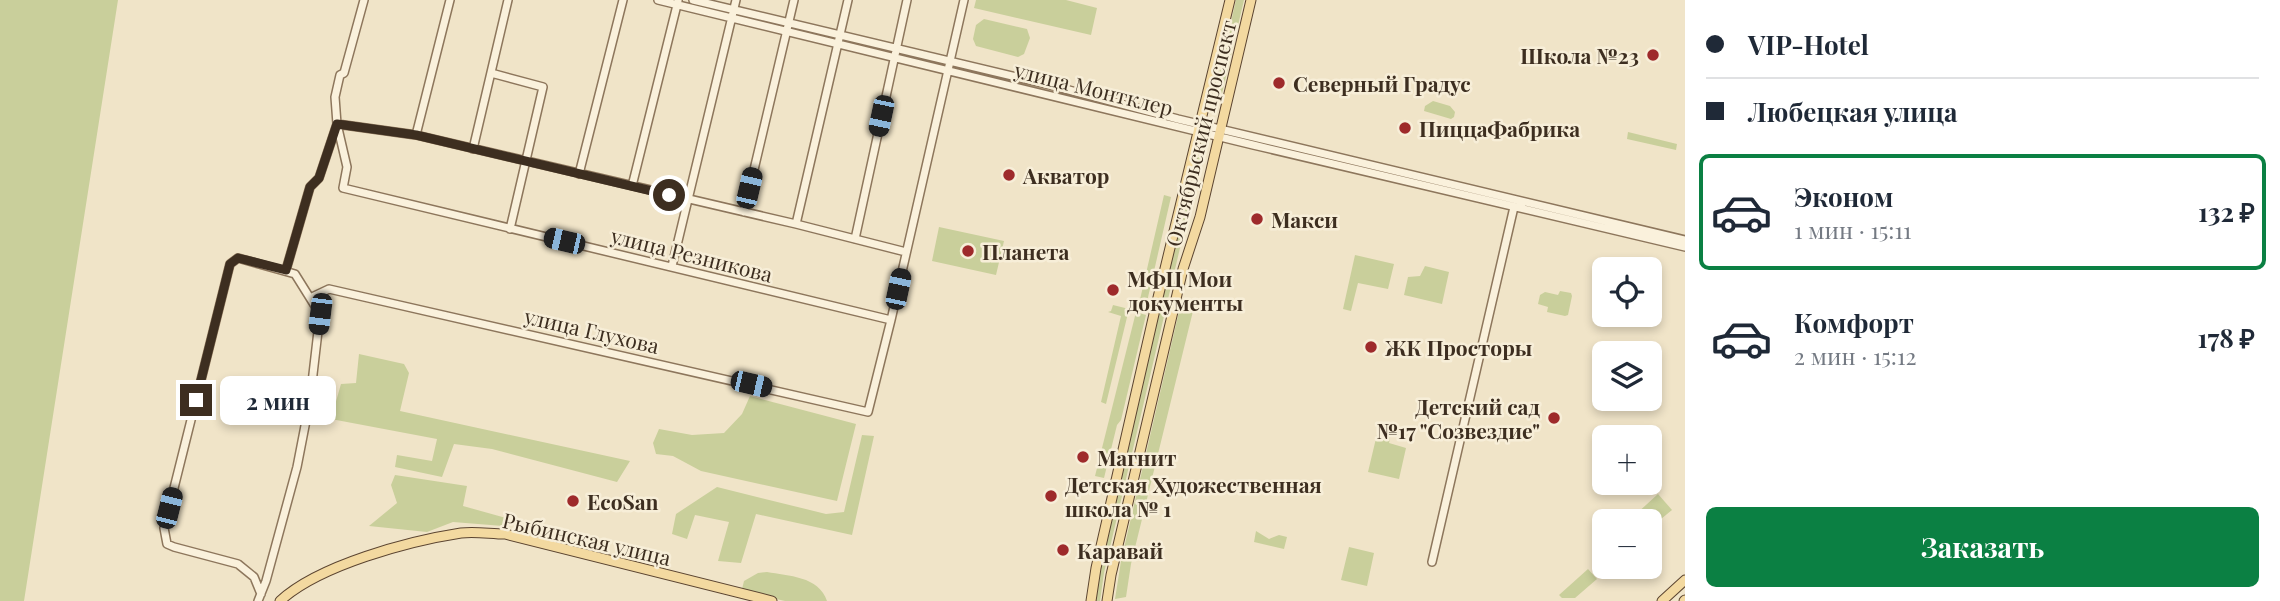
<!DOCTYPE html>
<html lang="ru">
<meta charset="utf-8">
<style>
:root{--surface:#fff;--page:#f2f2f3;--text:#1f2937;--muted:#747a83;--line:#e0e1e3;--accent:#0b8043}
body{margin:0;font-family:"Playfair Display",serif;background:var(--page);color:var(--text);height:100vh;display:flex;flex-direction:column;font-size:26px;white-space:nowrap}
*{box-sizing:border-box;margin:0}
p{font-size:23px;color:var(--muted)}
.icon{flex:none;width:38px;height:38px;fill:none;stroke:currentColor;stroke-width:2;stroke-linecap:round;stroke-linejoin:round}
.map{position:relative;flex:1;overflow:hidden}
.details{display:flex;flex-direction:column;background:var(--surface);width:595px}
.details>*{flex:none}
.banner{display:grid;align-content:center;height:154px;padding:0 21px;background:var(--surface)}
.tools{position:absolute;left:1592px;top:257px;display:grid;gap:14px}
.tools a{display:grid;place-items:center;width:70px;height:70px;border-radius:10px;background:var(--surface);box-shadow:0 4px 10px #0003;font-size:35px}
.end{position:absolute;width:32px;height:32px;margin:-16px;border:9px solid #3d2e20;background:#fff;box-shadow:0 0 0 4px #fff}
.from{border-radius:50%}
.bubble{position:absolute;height:49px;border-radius:10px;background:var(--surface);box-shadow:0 4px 10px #0003;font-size:23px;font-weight:700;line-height:49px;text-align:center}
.car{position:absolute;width:21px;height:42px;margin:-21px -10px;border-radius:9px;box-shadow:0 0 5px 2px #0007;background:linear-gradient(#222 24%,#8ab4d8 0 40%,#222 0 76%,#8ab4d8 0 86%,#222 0)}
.banner b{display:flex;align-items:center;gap:24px;height:66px;font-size:26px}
.banner b+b{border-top:2px solid var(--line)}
.banner i{width:18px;height:18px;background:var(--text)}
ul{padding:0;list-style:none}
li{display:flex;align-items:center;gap:21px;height:116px;margin:0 14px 10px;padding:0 7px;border:4px solid transparent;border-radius:10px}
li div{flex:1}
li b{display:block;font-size:26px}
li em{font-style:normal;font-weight:700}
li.current{border-color:var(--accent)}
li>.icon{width:63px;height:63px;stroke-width:1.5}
.button{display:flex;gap:14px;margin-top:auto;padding:14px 21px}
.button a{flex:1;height:80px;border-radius:10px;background:var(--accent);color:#fff;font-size:28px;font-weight:700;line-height:80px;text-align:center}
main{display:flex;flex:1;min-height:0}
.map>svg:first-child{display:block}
.green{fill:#c9cf9b}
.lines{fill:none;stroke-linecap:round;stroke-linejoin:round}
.minor-casing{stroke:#8d765c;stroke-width:10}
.major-casing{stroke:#5b4430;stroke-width:11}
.minor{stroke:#faf1dc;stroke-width:7}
.major{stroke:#f3d9a0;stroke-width:9}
.route{stroke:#3d2e20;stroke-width:9}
.poi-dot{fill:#9e2a2b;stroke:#f7eed8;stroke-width:2.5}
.labels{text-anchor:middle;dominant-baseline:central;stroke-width:5;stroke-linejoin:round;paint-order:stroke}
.poi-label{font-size:21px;font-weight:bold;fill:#3d2e20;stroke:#f7eed8;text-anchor:start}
.street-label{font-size:21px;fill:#3d2e20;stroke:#f7eed8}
</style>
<main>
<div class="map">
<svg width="1685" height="601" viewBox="0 0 1685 601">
<rect width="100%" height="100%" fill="#f0e4c8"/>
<path class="green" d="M 0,0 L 118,0 L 24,601 L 0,601 Z
M 976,0 L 1066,0 L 1097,8 L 1091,35 L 974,8 Z
M 1236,0 L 1244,0 L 1220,102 L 1213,99 Z
M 984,19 L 1027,29 L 1030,38 L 1024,54 L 1018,57 L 976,46 L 973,39 L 976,25 Z
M 1433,101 L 1450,106 L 1455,112 L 1454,117 L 1451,119 L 1424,111 L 1425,106 Z
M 1628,132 L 1677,144 L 1676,150 L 1627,139 Z
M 1200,140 L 1205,141 L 1104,573 L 1100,601 L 1094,601 L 1098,569 Z
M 1164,195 L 1171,197 L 1146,306 L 1139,304 Z
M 939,227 L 1004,241 L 996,275 L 932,261 Z
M 1355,255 L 1394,264 L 1388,289 L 1358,283 L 1351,311 L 1343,309 Z
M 1425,266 L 1449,272 L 1442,304 L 1404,295 L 1408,277 L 1420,276 Z
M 1560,291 L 1571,293 L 1572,296 L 1568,315 L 1565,316 L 1547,312 L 1548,307 L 1538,304 L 1540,295 L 1545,292 L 1558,295 Z
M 1181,303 L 1194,307 L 1131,564 L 1126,597 L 1115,599 L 1121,561 Z
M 1113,305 L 1129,309 L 1106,404 L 1101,402 L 1121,316 L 1108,312 L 1111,311 Z
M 1136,312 L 1146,315 L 1121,420 L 1117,425 L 1104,478 L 1095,476 Z
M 359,354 L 404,364 L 409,373 L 400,411 L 630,461 L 617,482 L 492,449 L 454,444 L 442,477 L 395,467 L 397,455 L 432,461 L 437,439 L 331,419 L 341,384 L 356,383 Z
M 750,396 L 856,424 L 837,501 L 701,471 L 673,456 L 656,454 L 653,443 L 659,429 L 692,435 L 724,433 L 742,414 Z
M 1378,430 L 1391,433 L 1389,443 L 1406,448 L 1399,479 L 1368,472 Z
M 862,435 L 874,436 L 852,535 L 756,514 L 741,563 L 718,561 L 729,522 L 695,515 L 687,539 L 672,534 L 676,514 L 717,487 L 826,514 L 844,512 Z
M 395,475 L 467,486 L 463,506 L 506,518 L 503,526 L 453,522 L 427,532 L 369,526 L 397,503 L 391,485 Z
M 1658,494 L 1672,510 L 1650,528 L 1650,522 L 1642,521 L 1635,515 Z
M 1256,531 L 1269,539 L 1279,535 L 1287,537 L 1284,549 L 1254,542 Z
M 1349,547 L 1374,553 L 1367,586 L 1341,580 Z
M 1588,569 L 1597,579 L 1575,598 L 1562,598 L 1559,595 Z
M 767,572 C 788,576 819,576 827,601 L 785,601 L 745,592 L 742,589 L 744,581 L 758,573 Z"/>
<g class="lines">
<g class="minor-casing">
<path id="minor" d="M 658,0 L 1253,145 L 1685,247
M 693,0 L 1050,85 L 1178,119 L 1685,240
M 491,73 L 543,87 L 510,229
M 416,135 L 450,0
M 473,149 L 508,0
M 579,174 L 623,0
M 632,186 L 678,1
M 744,212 L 794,0
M 796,224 L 848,0
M 855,239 L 907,0
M 672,266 L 736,0
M 286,270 L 310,187 L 319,178 L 337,124 L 335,97 L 340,75 L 344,73 L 364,0
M 310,298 L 329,289 L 868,412 L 891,320 L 964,0
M 891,320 L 343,188 L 347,167 L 337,124 L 416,135 L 796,224 L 906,252
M 1432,562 L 1514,207
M 258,601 L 266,581 L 297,467 L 310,400 L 320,314 L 295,274 L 238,258 L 230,264 L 164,528 L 167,544 L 174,547 L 238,564 L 254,577 L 261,594"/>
</g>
<g class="major-casing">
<path id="major" d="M 280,601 C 319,565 409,541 461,533 C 475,531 491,534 505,534 L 772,601
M 1091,601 L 1096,568 L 1154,314 L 1230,0
M 1107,601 L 1111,575 L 1183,269 L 1200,217 L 1251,0
M 1662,601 L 1685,580
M 1684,601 L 1685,600"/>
</g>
<use href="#minor" class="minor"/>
<use href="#major" class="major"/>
</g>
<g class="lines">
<path class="route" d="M 196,400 L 230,264 L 238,258 L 286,270 L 310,187 L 319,178 L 337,124 L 416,135 L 669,195"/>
</g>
<g class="poi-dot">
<circle cx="1653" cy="55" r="7"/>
<circle cx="1279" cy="83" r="7"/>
<circle cx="1405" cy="128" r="7"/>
<circle cx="1009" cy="175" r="7"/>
<circle cx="1257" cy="219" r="7"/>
<circle cx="968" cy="251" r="7"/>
<circle cx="1113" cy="290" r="7"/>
<circle cx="1371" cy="347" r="7"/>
<circle cx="1554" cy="418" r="7"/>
<circle cx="1083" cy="457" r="7"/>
<circle cx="1051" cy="496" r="7"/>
<circle cx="573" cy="501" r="7"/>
<circle cx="1063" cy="550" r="7"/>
</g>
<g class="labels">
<g class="poi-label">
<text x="1639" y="55" text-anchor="end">Школа №23</text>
<text x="1293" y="83">Северный Градус</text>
<text x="1419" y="128">ПиццаФабрика</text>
<text x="1023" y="175">Акватор</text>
<text x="1271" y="219">Макси</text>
<text x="982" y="251">Планета</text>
<text x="1127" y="278">МФЦ Мои<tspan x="1127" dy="24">документы</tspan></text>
<text x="1385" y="347">ЖК Просторы</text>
<text x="1540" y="406" text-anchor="end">Детский сад<tspan x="1540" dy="24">№17 "Созвездие"</tspan></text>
<text x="1097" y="457">Магнит</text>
<text x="1065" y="484">Детская Художественная<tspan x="1065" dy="24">школа № 1</tspan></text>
<text x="587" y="501">EcoSan</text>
<text x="1077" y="550">Каравай</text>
</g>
<g class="street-label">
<text transform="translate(1094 88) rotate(14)">улица Монтклер</text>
<text transform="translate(1200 133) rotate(-76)">Октябрьский проспект</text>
<text transform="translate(692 254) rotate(14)">улица Резникова</text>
<text transform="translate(592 330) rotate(13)">улица Глухова</text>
<text transform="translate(587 538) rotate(13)">Рыбинская улица</text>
</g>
</g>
</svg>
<div class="tools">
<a><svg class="icon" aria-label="locate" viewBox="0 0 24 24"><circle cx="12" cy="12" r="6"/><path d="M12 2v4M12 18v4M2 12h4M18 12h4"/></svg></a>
<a><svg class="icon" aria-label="layers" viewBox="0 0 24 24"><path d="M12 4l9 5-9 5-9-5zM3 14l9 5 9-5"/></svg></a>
<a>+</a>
<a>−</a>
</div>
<i class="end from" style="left:669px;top:195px"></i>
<i class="end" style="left:196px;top:400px"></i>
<div class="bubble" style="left:220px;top:376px;width:116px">2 мин</div>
<i class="car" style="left:881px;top:116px;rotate:192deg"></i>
<i class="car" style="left:749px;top:188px;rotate:13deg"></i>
<i class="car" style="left:564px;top:241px;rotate:283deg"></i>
<i class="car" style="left:898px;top:289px;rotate:12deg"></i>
<i class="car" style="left:320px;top:314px;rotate:187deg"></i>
<i class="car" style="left:751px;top:384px;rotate:103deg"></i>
<i class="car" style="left:169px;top:508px;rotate:14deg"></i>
</div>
<section class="details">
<div class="banner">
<b><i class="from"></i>VIP-Hotel</b>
<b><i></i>Любецкая улица</b>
</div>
<ul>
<li class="current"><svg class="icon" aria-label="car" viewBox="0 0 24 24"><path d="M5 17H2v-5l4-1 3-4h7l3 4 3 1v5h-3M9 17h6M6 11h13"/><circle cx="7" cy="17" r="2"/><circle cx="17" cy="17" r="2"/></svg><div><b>Эконом</b><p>1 мин · 15:11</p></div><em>132 ₽</em></li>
<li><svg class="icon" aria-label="car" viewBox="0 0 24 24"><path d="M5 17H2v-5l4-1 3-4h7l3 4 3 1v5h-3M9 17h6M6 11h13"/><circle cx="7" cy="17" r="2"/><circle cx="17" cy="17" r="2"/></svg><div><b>Комфорт</b><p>2 мин · 15:12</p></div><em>178 ₽</em></li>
</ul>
<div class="button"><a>Заказать</a></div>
</section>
</main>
